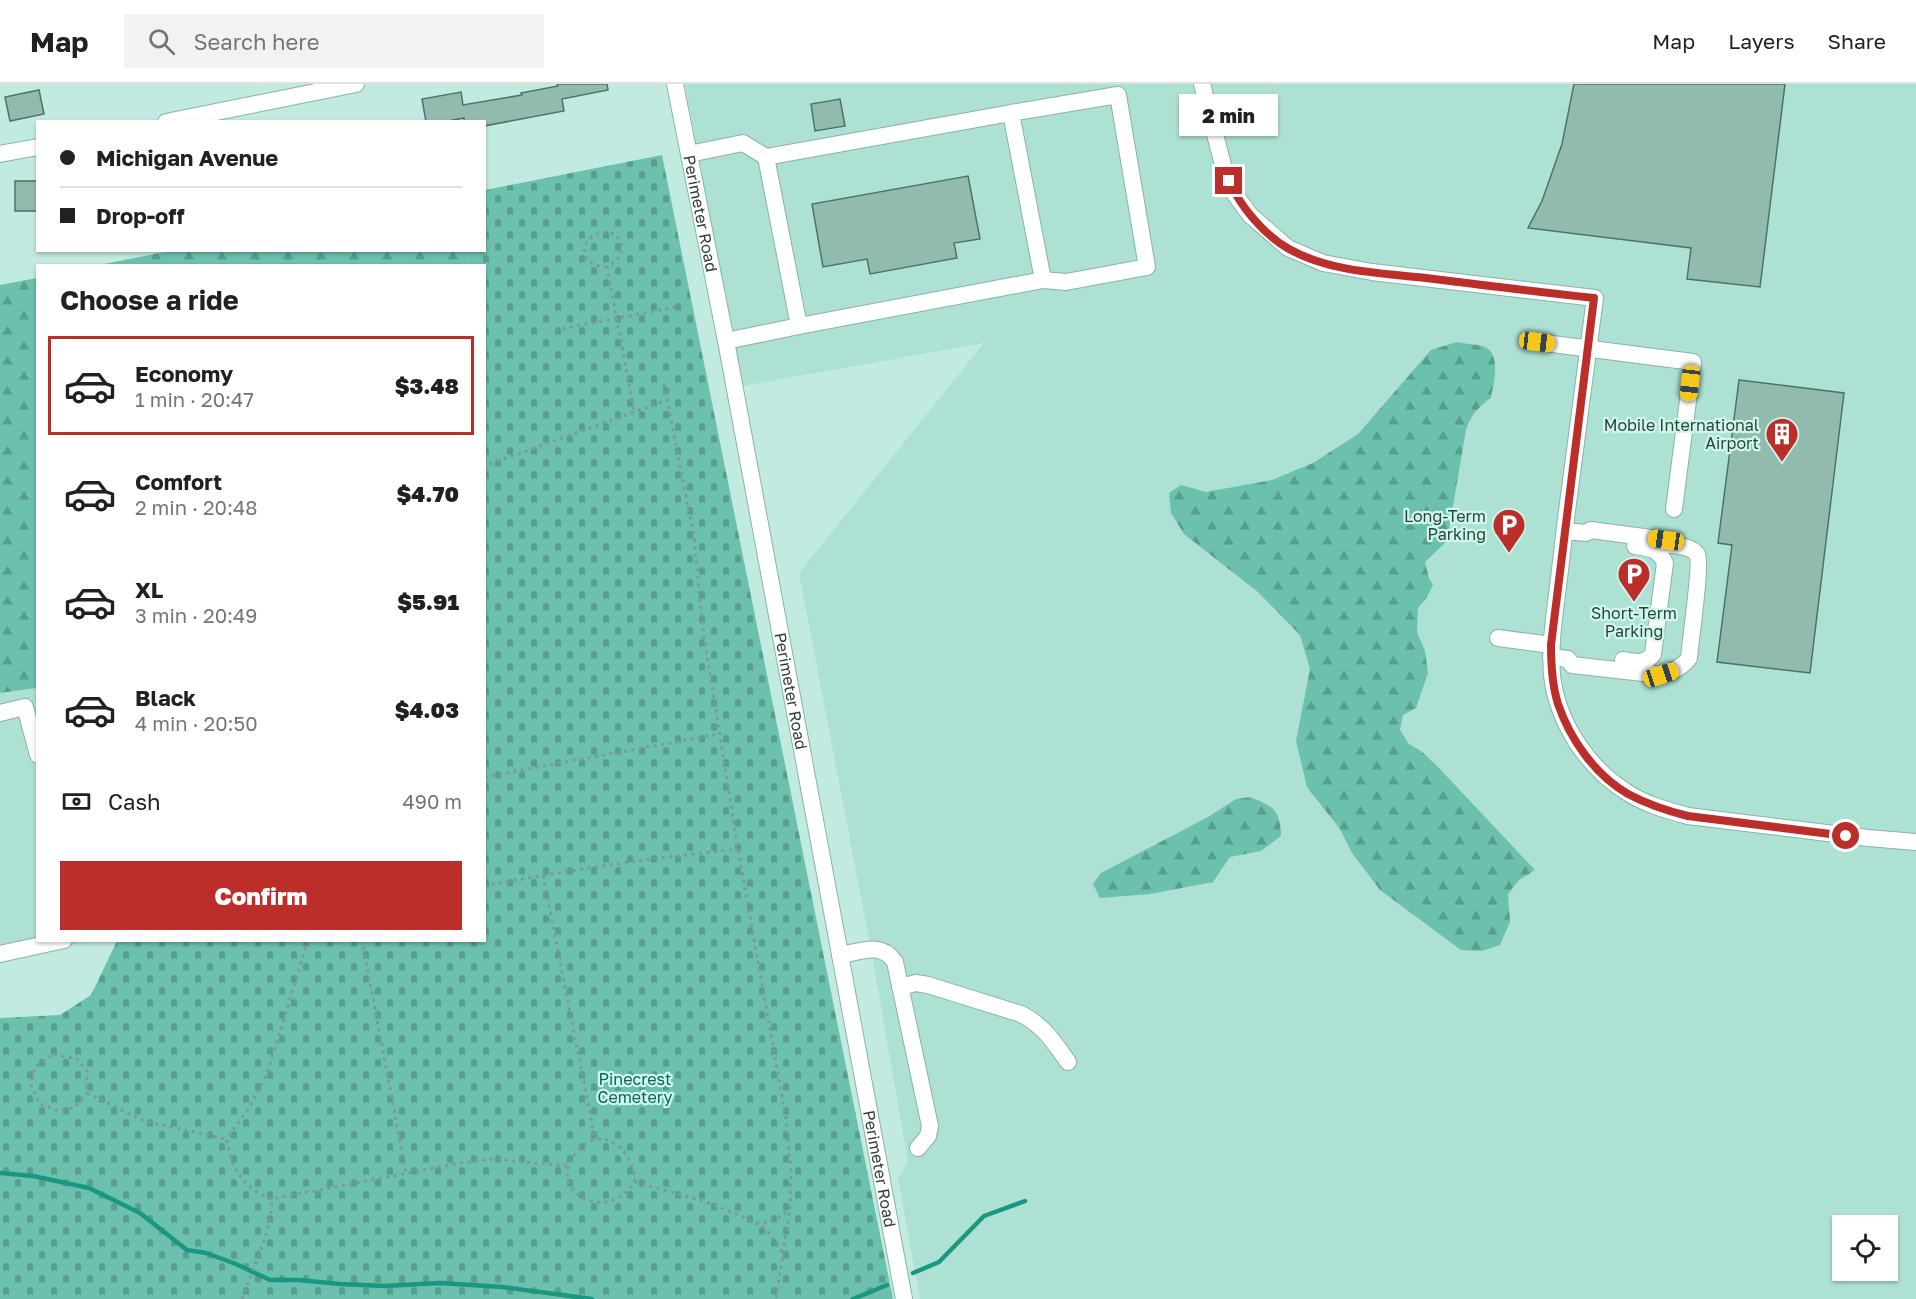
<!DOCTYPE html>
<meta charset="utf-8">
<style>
:root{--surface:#fff;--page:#f2f2f2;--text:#202124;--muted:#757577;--line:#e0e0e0;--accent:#bc2e2a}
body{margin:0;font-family:"Golos Text",sans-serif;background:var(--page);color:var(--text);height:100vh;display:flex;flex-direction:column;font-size:22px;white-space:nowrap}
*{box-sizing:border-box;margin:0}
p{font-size:20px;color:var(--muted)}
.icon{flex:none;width:33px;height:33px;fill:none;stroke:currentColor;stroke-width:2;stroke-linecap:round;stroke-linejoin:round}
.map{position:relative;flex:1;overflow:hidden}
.sheet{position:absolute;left:36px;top:180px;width:450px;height:678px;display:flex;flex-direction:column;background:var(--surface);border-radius:0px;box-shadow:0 2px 4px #0004}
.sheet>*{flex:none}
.banner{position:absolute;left:36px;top:36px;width:450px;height:132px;border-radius:0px;box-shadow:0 2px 4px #0004;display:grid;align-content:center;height:132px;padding:0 24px;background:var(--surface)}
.tools{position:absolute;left:1832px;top:1131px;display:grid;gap:12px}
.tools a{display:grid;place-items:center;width:66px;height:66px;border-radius:0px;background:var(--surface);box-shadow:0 2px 4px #0004;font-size:30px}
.end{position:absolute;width:27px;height:27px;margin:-14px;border:8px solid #bc2e2a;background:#fff;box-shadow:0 0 0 3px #fff}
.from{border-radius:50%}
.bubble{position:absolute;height:42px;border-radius:0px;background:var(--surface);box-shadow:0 2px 4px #0004;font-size:20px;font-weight:800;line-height:42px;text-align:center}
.car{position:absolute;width:18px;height:36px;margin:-18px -9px;border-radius:8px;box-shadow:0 0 4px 2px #0007;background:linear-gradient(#f5c518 24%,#345 0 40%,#f5c518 0 76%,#345 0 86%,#f5c518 0)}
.banner b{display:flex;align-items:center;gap:21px;height:57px;font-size:22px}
.banner b+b{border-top:2px solid var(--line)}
.banner i{width:15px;height:15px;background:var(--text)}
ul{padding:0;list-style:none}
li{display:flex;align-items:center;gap:18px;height:99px;margin:0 12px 9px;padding:0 12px;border:3px solid transparent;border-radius:0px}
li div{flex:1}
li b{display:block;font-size:22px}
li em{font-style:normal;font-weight:800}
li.selected{border-color:var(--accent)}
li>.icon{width:54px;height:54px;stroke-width:1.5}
h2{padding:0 24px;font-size:27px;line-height:72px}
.pay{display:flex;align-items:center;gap:15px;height:66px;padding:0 24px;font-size:22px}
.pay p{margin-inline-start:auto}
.button{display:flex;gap:12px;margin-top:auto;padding:12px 24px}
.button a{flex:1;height:69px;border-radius:0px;background:var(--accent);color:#fff;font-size:24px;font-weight:800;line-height:69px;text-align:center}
header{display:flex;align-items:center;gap:36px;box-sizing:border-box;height:84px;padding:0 30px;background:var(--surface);border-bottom:2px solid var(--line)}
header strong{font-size:28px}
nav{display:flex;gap:33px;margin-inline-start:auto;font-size:21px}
.search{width:420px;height:54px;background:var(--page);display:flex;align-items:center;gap:15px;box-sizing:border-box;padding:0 21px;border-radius:0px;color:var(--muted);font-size:22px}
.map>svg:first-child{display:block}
.built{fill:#ade1d3;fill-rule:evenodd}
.forest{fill:url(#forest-firs)}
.cemetery{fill:url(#cemetery-stones)}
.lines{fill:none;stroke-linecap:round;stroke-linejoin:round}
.stream{stroke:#1a9781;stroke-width:4.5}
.building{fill:#92bbb0;stroke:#4c7369;stroke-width:1.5}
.minor-casing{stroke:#8ab3a8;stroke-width:18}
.path{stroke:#7d9b93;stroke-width:3;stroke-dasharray:3 4.5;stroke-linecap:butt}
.minor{stroke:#fff;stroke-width:16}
.route{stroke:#bc2e2a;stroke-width:8}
.labels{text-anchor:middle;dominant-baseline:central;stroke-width:4.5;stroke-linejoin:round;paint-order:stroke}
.street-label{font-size:16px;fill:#2f403b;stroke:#cef8ed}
.poi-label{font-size:16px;fill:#2f403b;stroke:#cef8ed;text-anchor:end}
.park-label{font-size:16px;fill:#086656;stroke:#cef8ed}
</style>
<header>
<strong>Map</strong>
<div class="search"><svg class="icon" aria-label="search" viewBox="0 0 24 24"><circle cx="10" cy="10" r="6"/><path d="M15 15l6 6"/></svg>Search here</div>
<nav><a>Map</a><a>Layers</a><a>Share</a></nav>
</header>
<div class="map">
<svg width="1916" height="1215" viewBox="0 0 1916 1215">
<defs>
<pattern id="forest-firs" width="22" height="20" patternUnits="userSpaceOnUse" patternTransform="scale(1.5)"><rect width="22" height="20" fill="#6bc1ad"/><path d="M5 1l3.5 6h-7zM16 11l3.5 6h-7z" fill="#589e8e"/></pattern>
<pattern id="cemetery-stones" width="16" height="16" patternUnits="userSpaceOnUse" patternTransform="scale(1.5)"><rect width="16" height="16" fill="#6bc1ad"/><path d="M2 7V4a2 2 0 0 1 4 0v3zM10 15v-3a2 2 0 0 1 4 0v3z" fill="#589e8e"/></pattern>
</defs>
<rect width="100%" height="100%" fill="#c1ebe0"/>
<path class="built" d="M 685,0 L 1916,0 L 1916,1215 L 920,1215 L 898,1094 L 908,1078 L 871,866 L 799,489 L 984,259 L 742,302 ZM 1842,1142 L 1887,1142 L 1887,1186 L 1842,1186 Z
M 37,604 L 38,856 L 88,857 L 0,873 L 0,609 Z"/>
<path class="forest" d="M 175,166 L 467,167 L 469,181 L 99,181 Z
M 37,194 L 37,604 L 0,609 L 0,201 Z
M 1457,258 C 1465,260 1478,260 1485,263 C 1502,272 1493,300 1491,314 C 1478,323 1471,331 1466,346 L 1447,457 L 1425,478 L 1429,494 L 1433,501 L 1427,513 L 1418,524 L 1417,548 L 1425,567 L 1428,589 L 1416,624 L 1403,631 L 1400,646 L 1409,660 L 1421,667 L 1438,683 L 1535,786 L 1519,796 L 1508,810 L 1510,838 L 1500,861 L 1482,867 L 1461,866 L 1380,806 L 1352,769 L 1340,745 L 1307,703 L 1296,657 L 1310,585 L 1300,551 L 1258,508 L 1184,450 L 1171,429 L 1169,409 L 1181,401 L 1206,408 L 1272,396 L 1313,379 L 1358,350 L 1431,266 Z
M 1250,713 C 1274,723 1280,725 1281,752 L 1261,767 L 1230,773 L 1213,798 L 1150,810 L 1100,814 L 1093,800 L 1101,789 L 1208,733 L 1236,715 Z"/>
<path class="cemetery" d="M 662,71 L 893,1215 L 0,1215 L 0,934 L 60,931 L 91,911 L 117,857 L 484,856 L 484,182 L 469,181 L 467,167 L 484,166 L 485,106 Z"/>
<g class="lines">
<path class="stream" d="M 0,1089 L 33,1092 L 89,1104 L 140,1129 L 187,1166 L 206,1169 L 236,1180 L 270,1196 L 298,1196 L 340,1200 L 385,1202 L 440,1199 L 502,1203 L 592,1215
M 913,1189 L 939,1178 L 984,1132 L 1025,1117
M 853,1215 L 887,1201"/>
</g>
<path class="building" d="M 557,0 L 607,0 L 608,6 L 562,15 L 564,27 L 484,42 L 484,38 L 464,38 L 464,34 L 443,38 L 426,38 L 422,15 L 461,8 L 463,21 L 522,11 L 521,9 L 558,2 Z
M 1574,0 L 1785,0 L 1760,203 L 1687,195 L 1691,164 L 1528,144 L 1542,117 L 1562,60 Z
M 39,6 L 44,30 L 10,37 L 5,13 Z
M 840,15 L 845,42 L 815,47 L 811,20 Z
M 968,92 L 980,155 L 954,159 L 957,174 L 870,190 L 867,175 L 823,183 L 812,120 Z
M 15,97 L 38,97 L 38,127 L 15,127 Z
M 1739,296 L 1844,309 L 1810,589 L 1717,578 L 1732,461 L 1718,459 Z"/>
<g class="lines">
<g class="minor-casing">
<g id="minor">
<path id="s1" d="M 675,0 L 726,257 L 904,1215"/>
<path d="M 1202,0 L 1224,85 L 1234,109 L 1250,131 L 1288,164 L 1323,179 L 1372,188 L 1595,214 C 1585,285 1576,356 1567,427 C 1563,458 1560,488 1556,518 C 1553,542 1550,566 1552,591 C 1557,637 1586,682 1625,707 C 1644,720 1666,726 1688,732 L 1868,754 L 1916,758"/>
<path d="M 1011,29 L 1118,11 L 1147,183 L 1066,198 L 1043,196 L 799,242 L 766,73 L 1011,29 L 1043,196"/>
<path d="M 166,38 L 356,0"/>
<path d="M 0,70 L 38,63"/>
<path d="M 689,70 L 743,59 L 766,73"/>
<path d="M 726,257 L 799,242"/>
<path d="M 1537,258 L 1693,278 L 1674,425"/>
<path d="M 1498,554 L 1551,561"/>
<path d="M 1551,573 L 1568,575 L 1572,581 L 1661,591 C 1672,588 1682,584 1689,574 C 1690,560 1702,478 1697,470 C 1692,463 1680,462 1671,461 L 1666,456 L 1591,446 L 1586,449 L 1565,447"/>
<path d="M 1623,576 C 1636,578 1645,581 1653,570 L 1665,479 C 1658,464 1649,464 1635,462"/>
<path d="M 0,629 L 25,623 L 38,671"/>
<path d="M 0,870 L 64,856"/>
<path d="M 840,871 C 861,868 881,857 895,878 L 930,1042 L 928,1052 L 918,1064"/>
<path d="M 900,903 L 916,899 L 928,901 L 1021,930 C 1043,941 1054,958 1068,978"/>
</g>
</g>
<path class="path" d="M 607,183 L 593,181 L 586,173 L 584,164 C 591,149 600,147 615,150 L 621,158 L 621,171 L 615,178 L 607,183 L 634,327
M 555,246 L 676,223
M 664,300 L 694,453 L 702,539 L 738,765 L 786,1035 L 791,1088 L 790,1124 L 776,1215
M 484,385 L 490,380 L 667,316
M 484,693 L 719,650
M 543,791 L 595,1055
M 484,802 C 568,786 653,774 738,765
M 308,856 L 267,990 L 249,1024 L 227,1055 C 230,1083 244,1106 272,1115 L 460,1079 L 494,1075 L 567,1082
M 362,856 L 406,1089
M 54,970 L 77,975 L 87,987 L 87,1009 L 75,1023 L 58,1027 L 39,1019 L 31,1001 L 35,983 Z
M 87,1009 L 144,1037 L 226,1055
M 635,1098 C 634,1078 620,1052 595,1055 C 590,1056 584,1061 580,1065 C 541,1099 601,1146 635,1098 L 700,1116 L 737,1130 L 766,1145 L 784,1170
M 756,1139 C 771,1139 780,1135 790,1124
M 242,1215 L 266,1152 L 271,1128 L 272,1115"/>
<use href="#minor" class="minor"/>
</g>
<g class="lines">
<path class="route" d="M 1229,97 C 1240,122 1264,151 1289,165 C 1330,188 1381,189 1426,194 C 1482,201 1538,208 1594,214 L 1551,561 C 1551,581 1552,601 1558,620 C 1570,655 1595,691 1628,710 C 1647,720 1667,727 1688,732 L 1846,752"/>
</g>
<defs>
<g id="building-pin" transform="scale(1.725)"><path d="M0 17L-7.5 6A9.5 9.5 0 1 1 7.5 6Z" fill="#bc2e2a" stroke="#cef8ed"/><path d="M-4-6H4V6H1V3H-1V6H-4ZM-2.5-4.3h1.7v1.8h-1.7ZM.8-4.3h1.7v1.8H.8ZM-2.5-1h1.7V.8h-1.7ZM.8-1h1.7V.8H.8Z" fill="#fff"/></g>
<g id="parking-pin" transform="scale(1.725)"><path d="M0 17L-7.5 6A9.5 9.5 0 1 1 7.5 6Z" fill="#bc2e2a" stroke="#cef8ed"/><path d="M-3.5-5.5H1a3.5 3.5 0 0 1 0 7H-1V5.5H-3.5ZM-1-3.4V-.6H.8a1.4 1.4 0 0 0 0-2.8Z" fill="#fff"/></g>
</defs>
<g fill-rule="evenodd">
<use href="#building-pin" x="1782" y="350"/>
<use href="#parking-pin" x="1509" y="441"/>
<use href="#parking-pin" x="1634" y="490"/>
</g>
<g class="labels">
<g class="street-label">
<text stroke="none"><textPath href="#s1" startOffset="132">Perimeter Road</textPath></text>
<text stroke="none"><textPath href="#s1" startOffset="618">Perimeter Road</textPath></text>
<text stroke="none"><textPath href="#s1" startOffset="1104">Perimeter Road</textPath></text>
</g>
<g class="poi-label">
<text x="1759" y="341">Mobile International<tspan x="1759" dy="18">Airport</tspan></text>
<text x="1486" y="432">Long-Term<tspan x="1486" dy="18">Parking</tspan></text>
<text x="1634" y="529" text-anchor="middle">Short-Term<tspan x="1634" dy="18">Parking</tspan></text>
</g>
<g class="park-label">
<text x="635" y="995">Pinecrest<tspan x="635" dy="18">Cemetery</tspan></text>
</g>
</g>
</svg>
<div class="tools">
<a><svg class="icon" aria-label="locate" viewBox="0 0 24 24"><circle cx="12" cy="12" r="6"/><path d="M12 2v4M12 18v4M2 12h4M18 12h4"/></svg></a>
</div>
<i class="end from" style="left:1846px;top:752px"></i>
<i class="end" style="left:1229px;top:97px"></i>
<div class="bubble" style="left:1179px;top:10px;width:99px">2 min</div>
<i class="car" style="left:1537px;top:258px;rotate:97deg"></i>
<i class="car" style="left:1690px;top:299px;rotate:187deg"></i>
<i class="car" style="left:1666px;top:456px;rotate:278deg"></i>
<i class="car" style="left:1661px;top:591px;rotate:72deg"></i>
<div class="banner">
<b><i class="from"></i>Michigan Avenue</b>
<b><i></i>Drop-off</b>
</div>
<section class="sheet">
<h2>Choose a ride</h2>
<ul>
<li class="selected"><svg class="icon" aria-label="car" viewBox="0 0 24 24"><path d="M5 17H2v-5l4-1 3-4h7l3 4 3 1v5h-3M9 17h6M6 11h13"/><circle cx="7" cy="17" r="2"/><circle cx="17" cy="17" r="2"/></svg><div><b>Economy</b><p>1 min · 20:47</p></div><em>$3.48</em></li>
<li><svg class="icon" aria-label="car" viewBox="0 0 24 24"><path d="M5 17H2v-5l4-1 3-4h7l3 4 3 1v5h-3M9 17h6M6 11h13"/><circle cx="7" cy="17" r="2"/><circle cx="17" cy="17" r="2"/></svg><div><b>Comfort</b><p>2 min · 20:48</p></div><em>$4.70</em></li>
<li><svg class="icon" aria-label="car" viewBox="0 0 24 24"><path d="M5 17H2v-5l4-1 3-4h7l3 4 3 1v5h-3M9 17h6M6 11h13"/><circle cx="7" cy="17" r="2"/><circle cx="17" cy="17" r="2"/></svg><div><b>XL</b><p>3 min · 20:49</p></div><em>$5.91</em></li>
<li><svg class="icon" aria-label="car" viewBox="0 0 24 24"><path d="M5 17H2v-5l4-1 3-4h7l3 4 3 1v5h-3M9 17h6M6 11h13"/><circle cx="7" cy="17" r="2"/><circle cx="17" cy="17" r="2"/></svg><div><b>Black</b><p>4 min · 20:50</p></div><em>$4.03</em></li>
</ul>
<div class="pay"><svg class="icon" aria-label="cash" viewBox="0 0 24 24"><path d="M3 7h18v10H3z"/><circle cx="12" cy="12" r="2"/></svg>Cash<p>490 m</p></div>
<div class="button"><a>Confirm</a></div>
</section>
</div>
